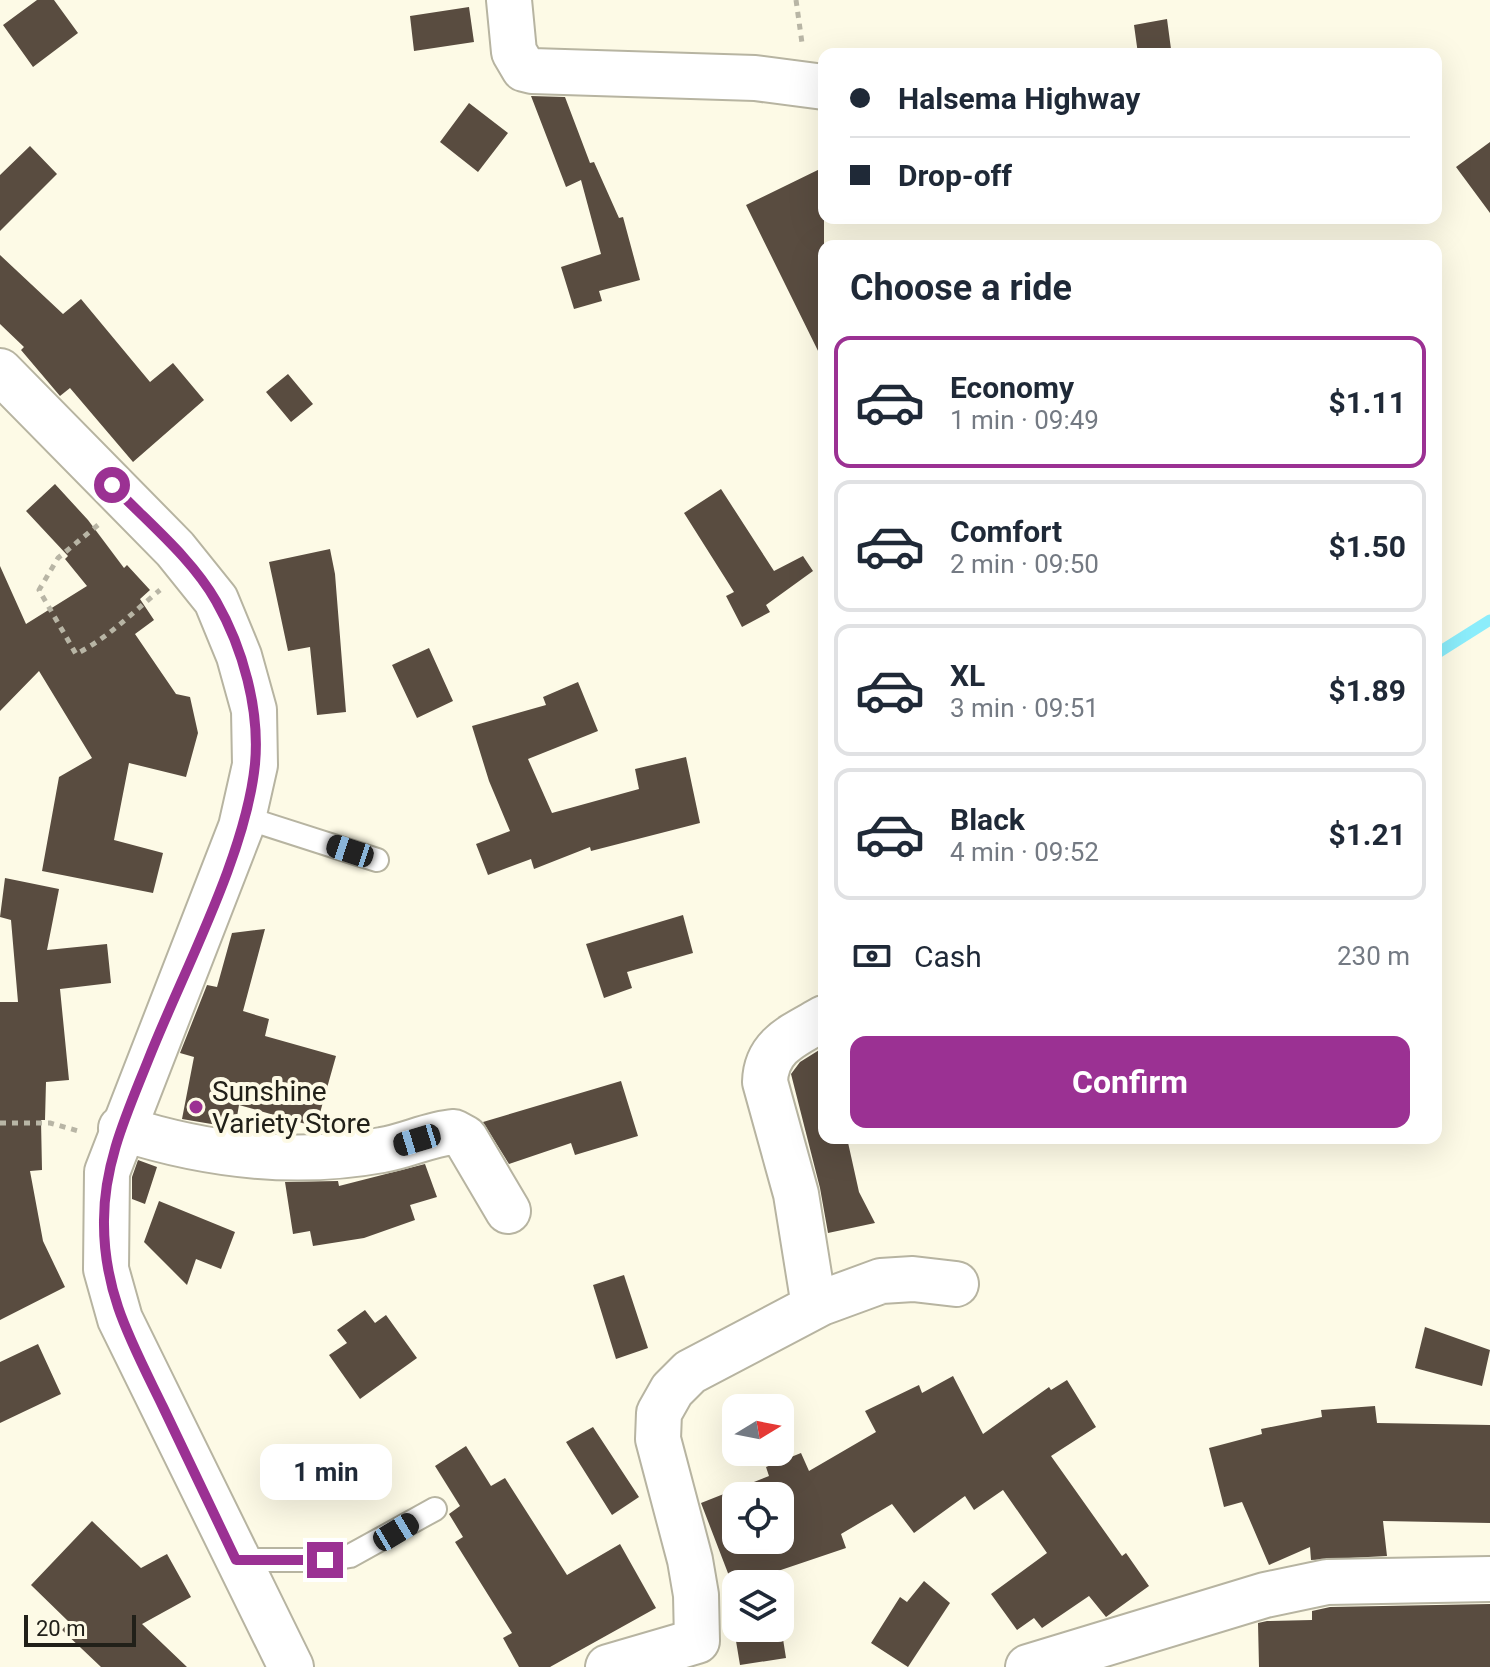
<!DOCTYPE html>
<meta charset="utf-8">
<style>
:root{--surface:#fff;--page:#f2f2f3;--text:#1f2937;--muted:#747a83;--line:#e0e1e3;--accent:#9b3193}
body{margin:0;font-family:Roboto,sans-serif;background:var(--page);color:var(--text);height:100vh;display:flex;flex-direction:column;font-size:30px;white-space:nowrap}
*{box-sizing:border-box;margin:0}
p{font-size:26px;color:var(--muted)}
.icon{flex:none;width:44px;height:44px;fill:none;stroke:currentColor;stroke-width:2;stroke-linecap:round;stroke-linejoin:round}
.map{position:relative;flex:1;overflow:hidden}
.panel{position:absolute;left:818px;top:240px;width:624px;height:904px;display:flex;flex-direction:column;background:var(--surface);border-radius:16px;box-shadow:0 8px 32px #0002}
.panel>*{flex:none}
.hud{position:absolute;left:818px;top:48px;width:624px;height:176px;border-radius:16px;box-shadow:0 8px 32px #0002;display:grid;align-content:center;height:176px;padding:0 32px;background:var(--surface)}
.needle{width:52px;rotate:80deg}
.controls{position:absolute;left:722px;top:1394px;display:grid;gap:16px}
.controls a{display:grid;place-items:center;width:72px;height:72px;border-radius:16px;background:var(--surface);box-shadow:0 8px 32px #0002;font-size:40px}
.scale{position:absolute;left:24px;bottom:20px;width:112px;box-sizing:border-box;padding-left:8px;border:4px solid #212019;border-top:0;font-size:22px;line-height:28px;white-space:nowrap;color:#212019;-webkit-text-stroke:6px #fdfae6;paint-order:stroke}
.end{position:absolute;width:36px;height:36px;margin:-18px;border:10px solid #9b3193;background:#fff;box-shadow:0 0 0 4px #fff}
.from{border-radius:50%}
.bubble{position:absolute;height:56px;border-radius:16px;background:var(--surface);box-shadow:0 8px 32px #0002;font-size:26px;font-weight:700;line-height:56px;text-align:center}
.car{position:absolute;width:24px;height:48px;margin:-24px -12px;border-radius:10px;box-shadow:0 0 6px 2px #0007;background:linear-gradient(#222 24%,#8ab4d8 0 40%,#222 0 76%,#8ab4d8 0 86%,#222 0)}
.hud b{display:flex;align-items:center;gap:28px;height:76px;font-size:30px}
.hud b+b{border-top:2px solid var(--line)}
.hud i{width:20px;height:20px;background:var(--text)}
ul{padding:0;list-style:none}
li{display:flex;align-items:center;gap:24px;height:132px;margin:0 16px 12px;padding:0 16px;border:4px solid var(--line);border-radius:16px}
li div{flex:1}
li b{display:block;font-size:30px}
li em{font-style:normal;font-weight:700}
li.active{border-color:var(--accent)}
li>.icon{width:72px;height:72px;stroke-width:1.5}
h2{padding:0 32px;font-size:36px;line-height:96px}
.pay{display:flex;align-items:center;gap:20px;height:88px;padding:0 32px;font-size:30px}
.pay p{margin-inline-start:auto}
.cta{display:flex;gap:16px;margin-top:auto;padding:16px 32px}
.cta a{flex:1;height:92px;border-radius:16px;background:var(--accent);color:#fff;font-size:32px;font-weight:700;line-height:92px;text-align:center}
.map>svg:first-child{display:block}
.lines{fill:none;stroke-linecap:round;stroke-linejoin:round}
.stream{stroke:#8bedfb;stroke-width:11}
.building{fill:#594c40;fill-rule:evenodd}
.service-casing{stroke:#b7b4a1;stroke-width:26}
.minor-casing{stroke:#b7b4a1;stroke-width:48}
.trunk-casing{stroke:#b7b4a1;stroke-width:48}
.path{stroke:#b8b5a5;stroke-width:5;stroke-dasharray:6 6;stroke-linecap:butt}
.service{stroke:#fff;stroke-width:22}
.minor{stroke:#fff;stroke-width:44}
.trunk{stroke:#fff;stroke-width:44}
.route{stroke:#9b3193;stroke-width:10}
.poi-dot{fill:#9b3193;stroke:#fdfae6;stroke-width:3}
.labels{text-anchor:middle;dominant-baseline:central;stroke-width:8;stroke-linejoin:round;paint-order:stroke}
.poi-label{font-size:28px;fill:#212019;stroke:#fdfae6;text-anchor:start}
</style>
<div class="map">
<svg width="1490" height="1667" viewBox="0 0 1490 1667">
<rect width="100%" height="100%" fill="#fdfae6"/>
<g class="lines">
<path class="stream" d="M 1436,654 L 1490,620"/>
</g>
<path class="building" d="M 37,0 L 54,0 L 78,33 L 33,67 L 3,25 Z
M 469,7 L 474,42 L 414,51 L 410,16 Z
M 1167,19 L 1171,49 L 1138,54 L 1134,25 Z
M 531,96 L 565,97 L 590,163 L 594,162 L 619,218 L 623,217 L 640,280 L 599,291 L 602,301 L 574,309 L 561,267 L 601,254 L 581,180 L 566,187 Z
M 469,103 L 508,133 L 478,172 L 440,142 Z
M 1490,142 L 1490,213 L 1456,167 Z
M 30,146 L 57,174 L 0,231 L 0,175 Z
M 824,167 L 824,363 L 746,205 Z
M 0,255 L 63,314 L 81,299 L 150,382 L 173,363 L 204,400 L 133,462 L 70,388 L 60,396 L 21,350 L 24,347 L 0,324 Z
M 288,374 L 313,404 L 291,422 L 266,392 Z
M 55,484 L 88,520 L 124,568 L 127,565 L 150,590 L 140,599 L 154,620 L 135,634 L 176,694 L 190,697 L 198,733 L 186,777 L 129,763 L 114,840 L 163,853 L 153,893 L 42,871 L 59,777 L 92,758 L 39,671 L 0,711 L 0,566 L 26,624 L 87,586 L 65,559 L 68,556 L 26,511 Z
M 721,489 L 774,571 L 803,556 L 813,571 L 766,605 L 770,612 L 742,627 L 726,596 L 734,592 L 684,513 Z
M 330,549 L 335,574 L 346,712 L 317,715 L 310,647 L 288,651 L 269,562 Z
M 429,648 L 453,701 L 417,718 L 392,665 Z
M 578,682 L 598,731 L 528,759 L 552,813 L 639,789 L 635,769 L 686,757 L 700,823 L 591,851 L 590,847 L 534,869 L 531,859 L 488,875 L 476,844 L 510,831 L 489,781 L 472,726 L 546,705 L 543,697 Z
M 5,878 L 59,889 L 47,950 L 107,944 L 111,983 L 60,989 L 69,1080 L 46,1082 L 45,1120 L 41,1120 L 42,1170 L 30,1171 L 43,1241 L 65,1287 L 0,1320 L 0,1002 L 18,1002 L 11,920 L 0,917 Z
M 683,915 L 693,953 L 627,972 L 632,988 L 604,998 L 586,944 Z
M 265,929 L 243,1011 L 269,1019 L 265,1036 L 336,1056 L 316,1127 L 239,1105 L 235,1128 L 182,1119 L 194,1057 L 180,1053 L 207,985 L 217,987 L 232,933 Z
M 824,1047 L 824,1138 L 847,1138 L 859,1192 L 875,1223 L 828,1233 L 820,1188 L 791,1074 L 800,1062 Z
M 621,1081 L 638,1136 L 575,1155 L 571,1143 L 509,1164 L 483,1122 Z
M 138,1160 L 157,1167 L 145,1204 L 132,1199 L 132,1177 Z
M 425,1164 L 437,1197 L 410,1205 L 415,1220 L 364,1238 L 313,1246 L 310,1231 L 293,1234 L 285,1182 L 338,1181 L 339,1186 Z
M 159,1201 L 235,1232 L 221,1269 L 196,1259 L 187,1285 L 144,1242 Z
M 624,1275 L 648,1348 L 616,1359 L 593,1285 Z
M 365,1310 L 375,1323 L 386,1315 L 417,1358 L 360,1399 L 329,1355 L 347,1343 L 337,1330 Z
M 1425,1327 L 1490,1350 L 1482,1386 L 1415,1368 Z
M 38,1344 L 61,1394 L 0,1423 L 0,1362 Z
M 953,1376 L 983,1434 L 1049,1387 L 1051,1390 L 1067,1380 L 1096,1427 L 1051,1456 L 1122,1556 L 1126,1553 L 1149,1586 L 1106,1617 L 1089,1596 L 1042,1628 L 1034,1618 L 1017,1630 L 991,1594 L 1047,1553 L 1003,1490 L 974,1510 L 965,1496 L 914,1533 L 892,1504 L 841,1534 L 846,1548 L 772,1573 L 774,1584 L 736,1584 L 736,1594 L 701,1503 L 769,1476 L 766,1467 L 801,1453 L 809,1471 L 876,1432 L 865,1411 L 919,1385 L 922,1393 ZM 736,1496 L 780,1496 L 780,1540 L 736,1540 Z
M 1375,1406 L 1377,1423 L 1490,1425 L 1490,1523 L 1383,1521 L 1387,1556 L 1311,1560 L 1310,1547 L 1269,1565 L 1242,1502 L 1224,1507 L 1209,1448 L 1262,1434 L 1261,1429 L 1322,1417 L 1321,1410 Z
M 593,1427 L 639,1497 L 612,1515 L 566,1442 Z
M 466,1446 L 491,1486 L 505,1478 L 567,1575 L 620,1544 L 656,1608 L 550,1667 L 519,1667 L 503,1638 L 512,1633 L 455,1542 L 463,1537 L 449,1514 L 460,1506 L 435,1466 Z
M 92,1521 L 141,1568 L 167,1554 L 191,1597 L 142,1624 L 187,1667 L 101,1667 L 62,1630 L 69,1622 L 31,1585 Z
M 924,1581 L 950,1603 L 908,1667 L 871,1643 L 900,1597 L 907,1602 Z
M 1490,1604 L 1490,1667 L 1259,1667 L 1258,1623 L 1267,1621 L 1312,1620 L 1312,1611 L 1330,1607 Z
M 736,1610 L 736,1628 L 780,1628 L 780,1620 L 786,1658 L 740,1665 L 731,1611 Z"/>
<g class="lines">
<g class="service-casing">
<path id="service" d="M 243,817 L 377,860
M 236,1560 L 325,1560 L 350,1556 L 435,1509"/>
</g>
<g class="minor-casing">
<path id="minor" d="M 509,0 L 514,52 L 524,69 L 532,71 L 755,78 L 824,87
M 121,1128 C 205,1155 295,1166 382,1150 C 407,1146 429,1134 454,1132 L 465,1138 L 508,1211
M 814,1306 L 796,1194 L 765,1082 C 766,1045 795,1035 824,1018
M 608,1667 L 697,1641 L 696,1595 L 690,1560 L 658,1439 L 659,1413 L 672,1390 L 690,1372 L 821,1303 L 881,1281 L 913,1279 L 956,1284
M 1028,1667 L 1265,1595 L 1327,1582 L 1490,1579"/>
</g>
<g class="trunk-casing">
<path id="trunk" d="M 0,371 L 175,549 L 216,600 L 239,656 L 254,710 L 255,765 L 241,827 L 107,1172 L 106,1269 L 120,1319 L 291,1667"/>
</g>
<path class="path" d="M 796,0 L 802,43
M 98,525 L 58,558 L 39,590 L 76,654 C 108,638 132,613 160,590
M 0,1123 L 50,1123 L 82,1132"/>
<use href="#service" class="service"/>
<use href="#minor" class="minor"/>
<use href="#trunk" class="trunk"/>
</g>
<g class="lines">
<path class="route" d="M 112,485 C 146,521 191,557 216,601 C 243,648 260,710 255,764 C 246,855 183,972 149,1058 C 128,1111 104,1162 104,1220 C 103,1293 132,1343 163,1407 C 187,1458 212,1509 236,1560 L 325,1560"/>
</g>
<circle class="poi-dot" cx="196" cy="1107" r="8"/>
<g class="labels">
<g class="poi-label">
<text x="212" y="1091">Sunshine<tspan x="212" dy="32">Variety Store</tspan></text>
</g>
</g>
</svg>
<div class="controls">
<a><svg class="needle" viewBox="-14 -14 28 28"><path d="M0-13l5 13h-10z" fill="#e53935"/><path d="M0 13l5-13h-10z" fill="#747a83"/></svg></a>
<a><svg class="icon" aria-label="locate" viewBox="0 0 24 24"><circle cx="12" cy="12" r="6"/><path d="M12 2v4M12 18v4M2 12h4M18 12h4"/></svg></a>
<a><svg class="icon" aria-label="layers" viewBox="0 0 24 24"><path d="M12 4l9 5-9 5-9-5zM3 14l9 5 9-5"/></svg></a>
</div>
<div class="scale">20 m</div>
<i class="end from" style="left:112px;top:485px"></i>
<i class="end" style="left:325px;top:1560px"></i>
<div class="bubble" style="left:260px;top:1444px;width:132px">1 min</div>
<i class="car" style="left:350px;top:851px;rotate:288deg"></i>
<i class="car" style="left:417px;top:1140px;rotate:253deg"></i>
<i class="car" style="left:396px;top:1532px;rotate:59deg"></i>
<div class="hud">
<b><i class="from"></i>Halsema Highway</b>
<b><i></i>Drop-off</b>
</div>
<section class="panel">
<h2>Choose a ride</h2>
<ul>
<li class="active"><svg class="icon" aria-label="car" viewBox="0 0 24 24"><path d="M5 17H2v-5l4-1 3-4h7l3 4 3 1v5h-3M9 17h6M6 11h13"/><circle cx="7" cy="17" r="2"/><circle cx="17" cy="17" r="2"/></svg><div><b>Economy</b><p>1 min · 09:49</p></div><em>$1.11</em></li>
<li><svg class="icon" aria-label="car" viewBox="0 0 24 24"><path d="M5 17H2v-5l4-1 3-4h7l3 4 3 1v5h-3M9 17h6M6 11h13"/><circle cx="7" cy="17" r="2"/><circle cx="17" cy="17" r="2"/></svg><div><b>Comfort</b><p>2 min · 09:50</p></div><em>$1.50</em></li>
<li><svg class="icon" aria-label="car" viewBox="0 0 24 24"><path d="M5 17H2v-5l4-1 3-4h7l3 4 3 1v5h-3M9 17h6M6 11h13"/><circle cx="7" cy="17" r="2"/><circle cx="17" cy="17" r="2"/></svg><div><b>XL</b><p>3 min · 09:51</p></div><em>$1.89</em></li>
<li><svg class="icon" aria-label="car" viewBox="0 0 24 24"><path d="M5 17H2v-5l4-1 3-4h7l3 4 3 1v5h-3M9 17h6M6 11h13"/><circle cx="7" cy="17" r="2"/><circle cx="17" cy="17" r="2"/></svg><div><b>Black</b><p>4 min · 09:52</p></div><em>$1.21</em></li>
</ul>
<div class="pay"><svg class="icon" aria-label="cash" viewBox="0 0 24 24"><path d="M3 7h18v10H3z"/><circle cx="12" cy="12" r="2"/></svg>Cash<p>230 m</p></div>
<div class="cta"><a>Confirm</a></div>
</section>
</div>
